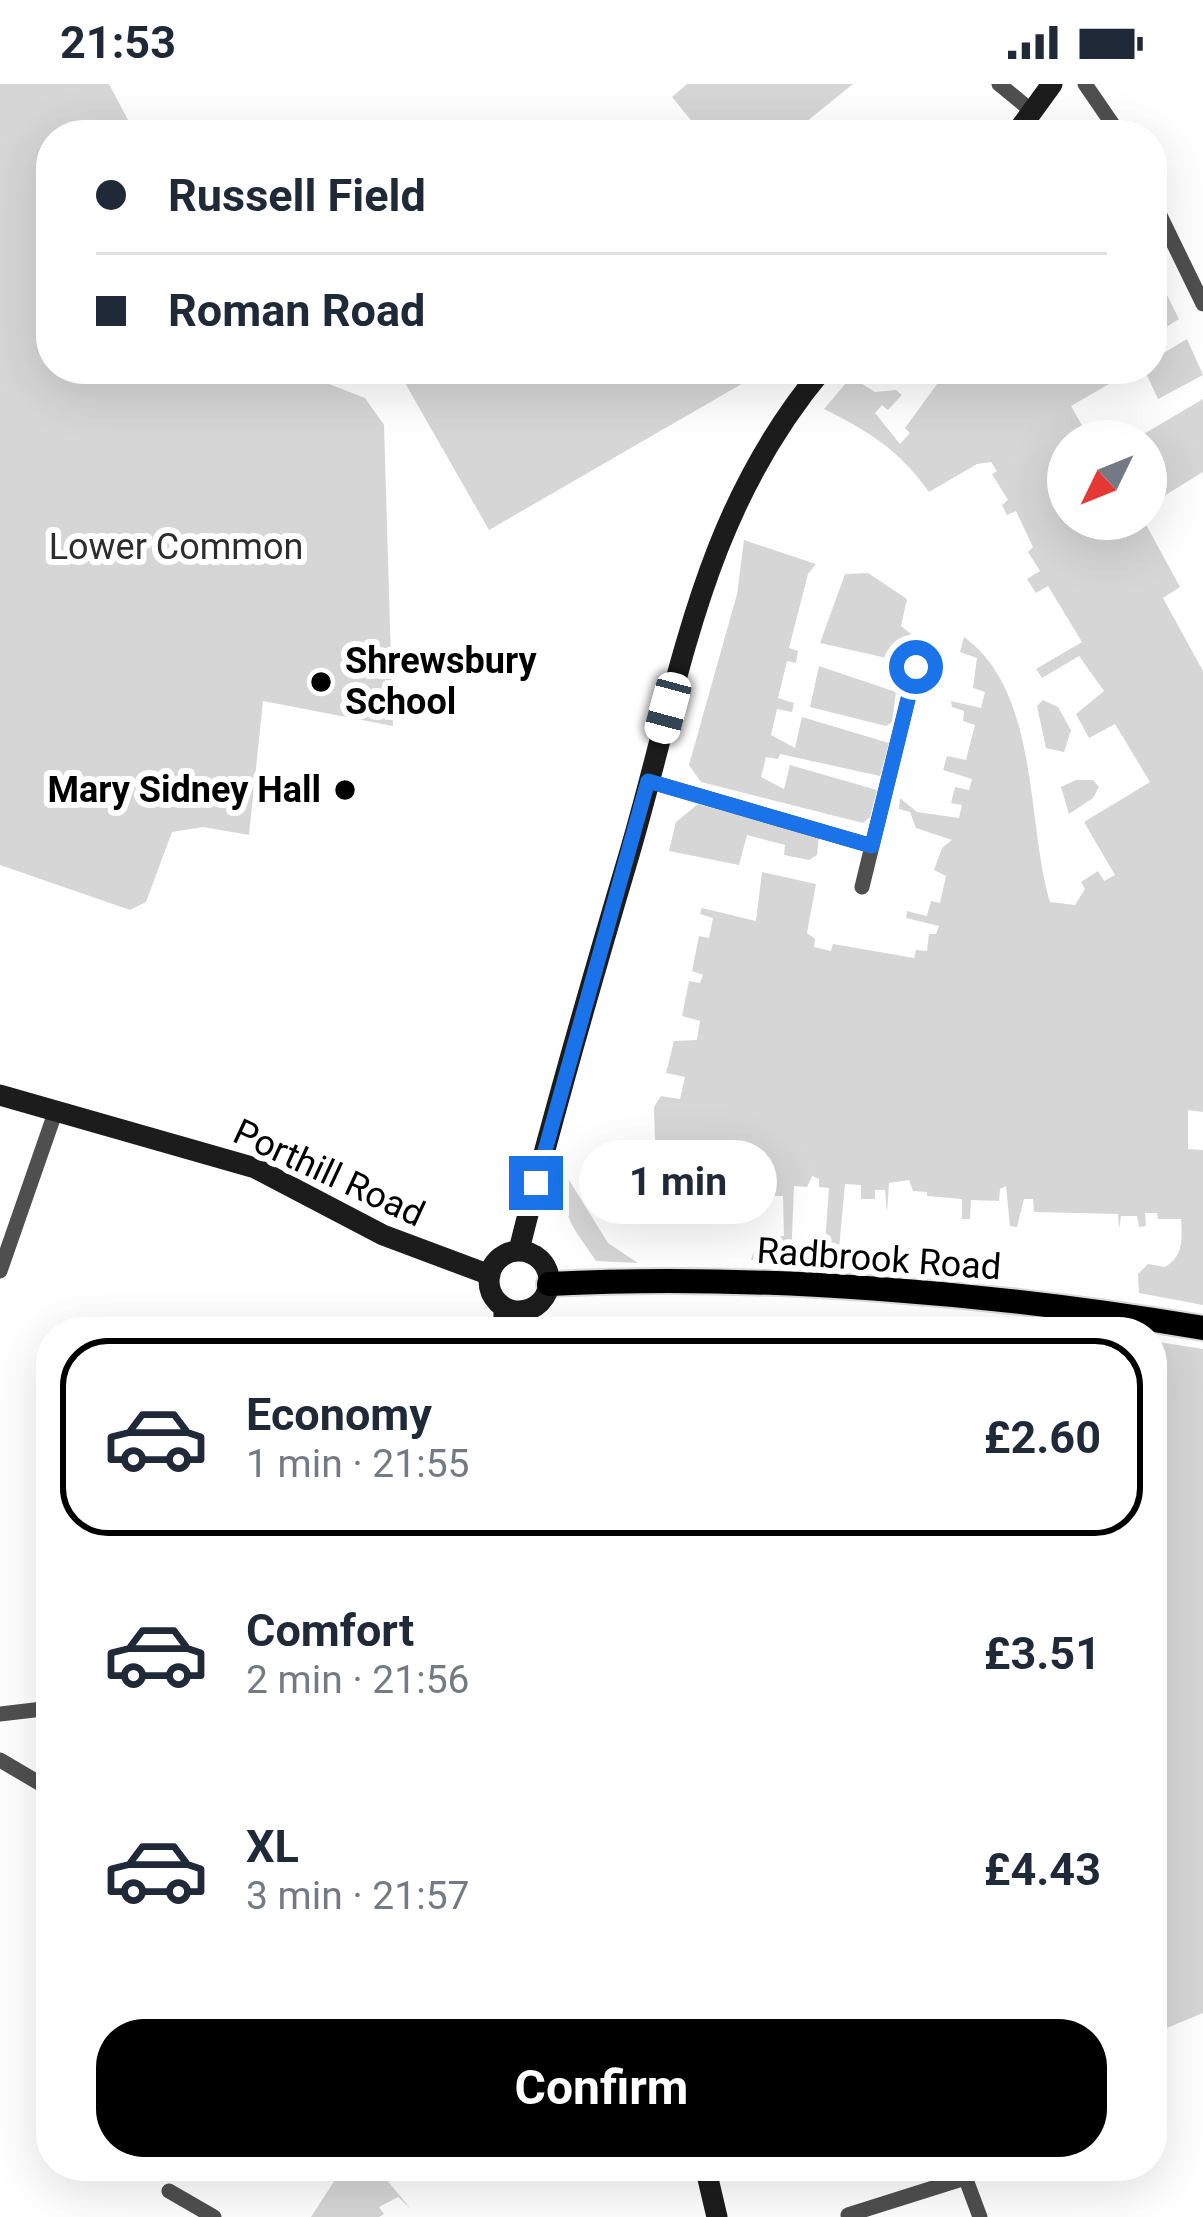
<!DOCTYPE html>
<meta charset="utf-8">
<style>
:root{--surface:#fff;--page:#f6f6f7;--text:#1f2937;--muted:#747a83;--line:#e0e1e3;--accent:#000}
body{margin:0;font-family:Roboto,sans-serif;background:var(--page);color:var(--text);height:100vh;display:flex;flex-direction:column;font-size:45px;white-space:nowrap}
*{box-sizing:border-box;margin:0}
p{font-size:39px;color:var(--muted)}
.icon{flex:none;width:66px;height:66px;fill:none;stroke:currentColor;stroke-width:2;stroke-linecap:round;stroke-linejoin:round}
.map{position:relative;flex:1;overflow:hidden}
.drawer{position:absolute;left:36px;top:1233px;width:1131px;height:864px;display:flex;flex-direction:column;background:var(--surface);border-radius:48px;box-shadow:0 12px 48px #0002}
.drawer>*{flex:none}
.hud{position:absolute;left:36px;top:36px;width:1131px;height:264px;border-radius:48px;box-shadow:0 12px 48px #0002;display:grid;align-content:center;height:264px;padding:0 60px;background:var(--surface)}
.needle{width:78px;rotate:227deg}
.controls{position:absolute;left:1047px;top:336px;display:grid;gap:24px}
.controls a{display:grid;place-items:center;width:120px;height:120px;border-radius:50%;background:var(--surface);box-shadow:0 12px 48px #0002;font-size:60px}
.end{position:absolute;width:54px;height:54px;margin:-27px;border:15px solid #1a73e8;background:#fff;box-shadow:0 0 0 6px #fff}
.from{border-radius:50%}
.bubble{position:absolute;height:84px;border-radius:42px;background:var(--surface);box-shadow:0 12px 48px #0002;font-size:39px;font-weight:700;line-height:84px;text-align:center}
.car{position:absolute;width:36px;height:72px;margin:-36px -18px;border-radius:15px;box-shadow:0 0 9px 3px #0007;background:linear-gradient(#fff 24%,#345 0 40%,#fff 0 76%,#345 0 86%,#fff 0)}
.hud b{display:flex;align-items:center;gap:42px;height:114px;font-size:45px}
.hud b+b{border-top:3px solid var(--line)}
.hud i{width:30px;height:30px;background:var(--text)}
ul{padding:21px 0 0;list-style:none}
li{display:flex;align-items:center;gap:36px;height:198px;margin:0 24px 18px;padding:0 36px;border:6px solid transparent;border-radius:48px}
li div{flex:1}
li b{display:block;font-size:45px}
li em{font-style:normal;font-weight:700}
li.on{border-color:var(--accent)}
li>.icon{width:108px;height:108px;stroke-width:1.5}
.action{display:flex;gap:24px;margin-top:auto;padding:24px 60px}
.action a{flex:1;height:138px;border-radius:48px;background:var(--accent);color:#fff;font-size:48px;font-weight:700;line-height:138px;text-align:center}
.status{display:flex;justify-content:space-between;align-items:center;height:84px;padding:0 60px;background:var(--surface);direction:ltr}
.status svg{height:33px;fill:currentColor}
.map>svg:first-child{display:block}
.green{fill:#d6d6d6}
.lines{fill:none;stroke-linecap:round;stroke-linejoin:round}
.primary-casing{stroke:#dbdbdb;stroke-width:28}
.street{stroke:#4f4f4f;stroke-width:15}
.secondary{stroke:#1c1c1c;stroke-width:21}
.primary{stroke:#000;stroke-width:24}
.route{stroke:#1a73e8;stroke-width:15}
.poi-dot{fill:#000;stroke:#fff;stroke-width:4.5}
.labels{text-anchor:middle;dominant-baseline:central;stroke-width:12;stroke-linejoin:round;paint-order:stroke}
.park-label{font-size:36px;fill:#2d2d2d;stroke:#fff}
.poi-label{font-size:36px;font-weight:bold;fill:#000;stroke:#fff;text-anchor:start}
.street-label{font-size:36px;fill:#000;stroke:#fff}
</style>
<div class="status"><b>21:53</b><svg viewBox="0 0 49 12"><path d="M0 12V9h3v3zM5 12V6h3v6zM10 12V3h3v9zM15 12V0h3v12zM26 1h20v11H26zM47 4h2v5h-2z"/></svg></div>
<div class="map">
<svg width="1203" height="2133" viewBox="0 0 1203 2133">
<rect width="100%" height="100%" fill="#fff"/>
<path class="green" d="M 0,0 L 109,0 L 136,51 L 51,51 L 51,285 L 290,285 L 365,314 L 384,341 L 393,642 L 263,617 L 249,751 L 203,743 L 172,748 L 146,818 L 130,826 L 0,781 Z
M 687,0 L 853,0 L 790,51 L 703,51 L 672,13 Z
M 1152,181 L 1179,235 L 1152,252 Z
M 1187,255 L 1203,291 L 1158,315 L 1144,285 L 1152,285 L 1152,276 Z
M 397,285 L 746,285 L 752,294 L 489,446 Z
M 948,285 L 1135,285 L 1071,322 L 1091,357 L 1068,357 L 1068,435 L 1143,435 L 1180,503 L 1163,514 L 1203,587 L 1203,1028 L 1188,1026 L 1188,1065 L 1203,1066 L 1203,1221 L 1139,1209 L 1138,1190 L 1148,1180 L 1165,1183 C 1184,1171 1182,1156 1181,1135 L 1158,1135 L 1157,1129 L 1145,1129 L 1146,1142 L 1139,1143 L 1137,1132 L 1121,1132 L 1119,1145 L 1118,1130 L 1034,1128 L 1033,1115 L 1024,1115 L 1017,1143 L 1010,1142 L 1006,1102 L 1000,1105 L 999,1117 L 971,1116 L 970,1135 L 962,1135 L 962,1115 L 927,1112 L 927,1108 L 913,1107 L 909,1096 L 889,1099 L 887,1129 L 885,1106 L 875,1106 L 875,1115 L 861,1115 L 861,1101 L 845,1100 L 838,1175 L 804,1176 L 808,1167 L 825,1160 L 829,1104 L 819,1103 L 819,1095 L 812,1092 L 807,1103 L 794,1102 L 791,1176 L 751,1176 L 758,1153 L 784,1152 L 783,1112 L 760,1112 L 760,1098 L 745,1097 L 744,1113 L 710,1112 L 708,1136 L 700,1136 L 700,1116 L 658,1115 L 657,1120 L 643,1119 L 642,1136 L 632,1122 L 638,1116 L 616,1092 L 620,1089 L 615,1082 L 652,1081 L 662,1057 L 655,1056 L 654,1023 L 661,1012 L 680,1015 L 685,993 L 666,989 L 674,957 L 697,956 L 700,937 L 682,932 L 689,897 L 700,899 L 703,891 L 692,887 L 699,852 L 709,854 L 713,834 L 700,830 L 702,824 L 756,837 L 762,788 L 816,800 L 807,849 L 815,855 L 814,863 L 831,867 L 833,860 L 914,874 L 916,866 L 927,867 L 929,850 L 936,850 L 939,842 L 906,834 L 907,827 L 927,832 L 931,817 L 940,819 L 946,792 L 934,786 L 942,764 L 952,756 L 916,744 L 910,728 L 899,725 L 900,714 L 917,728 L 959,734 L 962,721 L 951,719 L 955,703 L 969,706 L 972,695 L 943,686 L 947,672 L 966,676 L 975,641 L 963,637 L 964,627 L 952,623 L 951,617 L 981,624 L 985,608 L 973,604 L 977,574 L 960,568 L 964,553 C 1040,608 1026,738 1050,818 L 1075,821 L 1085,805 L 1081,798 L 1098,787 L 1104,797 L 1115,791 L 1084,738 L 1150,698 L 1115,640 L 1089,654 L 1076,630 L 1104,607 L 1079,572 L 1042,594 L 1036,585 L 1082,558 L 1048,502 L 1036,509 L 1027,495 L 1040,487 L 1028,468 L 1033,463 L 1016,427 L 1007,431 L 1002,421 L 1008,416 L 992,390 L 997,387 L 991,378 L 977,380 L 929,408 C 899,366 870,348 824,325 L 851,293 L 875,308 L 896,306 L 902,311 L 888,326 L 882,321 L 875,329 L 900,360 L 910,349 L 905,344 Z
M 1203,315 L 1203,388 L 1146,423 L 1146,357 L 1132,357 Z
M 744,456 L 816,480 L 808,490 L 789,564 L 798,567 L 796,579 L 787,577 L 778,614 L 794,619 L 792,628 L 777,625 L 771,651 L 795,664 L 802,633 L 889,659 L 880,692 L 780,670 L 778,675 L 766,673 L 761,693 L 784,705 L 790,681 L 877,706 L 870,733 L 863,739 L 701,698 L 689,681 L 737,510 Z
M 868,489 L 907,515 L 901,542 L 916,554 L 909,579 L 820,559 L 845,490 Z
M 819,582 L 896,608 L 892,638 L 886,642 L 810,623 Z
M 1043,616 L 1058,623 L 1071,646 L 1064,668 L 1046,664 L 1037,622 Z
M 1076,696 L 1093,696 L 1099,703 L 1093,714 L 1069,730 L 1061,703 Z
M 698,720 L 819,753 L 817,771 L 809,776 L 784,771 L 785,761 L 747,751 L 739,781 L 669,767 L 676,738 Z
M 569,1096 L 608,1159 L 638,1179 L 596,1177 C 578,1149 556,1129 569,1096 Z
M 951,1235 L 1080,1248 L 951,1248 Z
M 1152,1257 L 1203,1265 L 1203,1929 L 1152,1950 Z
M 344,2082 L 375,2082 L 411,2125 L 398,2113 L 379,2123 L 384,2130 L 379,2133 L 311,2133 Z"/>
<g class="lines">
<g class="primary-casing">
<path id="primary" d="M 549,1200 C 757,1189 998,1209 1203,1244"/>
</g>
<path class="street" d="M 999,0 L 1033,28
M 1085,0 L 1120,51
M 1152,115 L 1203,220
M 648,697 L 872,762 L 920,566
M 862,803 L 872,762
M 0,1187 L 55,1029
M 0,1630 L 51,1624
M 0,1676 L 51,1706
M 961,2082 L 980,2133
M 169,2107 L 214,2133
M 848,2131 L 965,2094"/>
<path class="secondary" d="M 1015,51 L 1052,0
M 0,1011 L 255,1084 L 383,1151 L 490,1191
M 519,1166 C 552,1033 590,902 629,771 C 681,594 700,431 823,285
M489 1197a30 30 0 1 1 60 0a30 30 0 1 1-60 0Z
M 504,1248 L 504,1223
M 705,2082 L 717,2133"/>
<use href="#primary" class="primary"/>
</g>
<g class="lines">
<path class="route" d="M 536,1099 L 648,697 L 872,762 L 916,583"/>
</g>
<g class="poi-dot">
<circle cx="321" cy="598" r="12"/>
<circle cx="345" cy="706" r="12"/>
</g>
<g class="labels">
<g class="park-label">
<text x="176" y="463">Lower Common</text>
</g>
<g class="poi-label">
<text x="345" y="577">Shrewsbury<tspan x="345" dy="41">School</tspan></text>
<text x="321" y="706" text-anchor="end">Mary Sidney Hall</text>
</g>
<g class="street-label">
<text transform="translate(329 1089) rotate(25)">Porthill Road</text>
<text transform="translate(879 1175) rotate(4)">Radbrook Road</text>
</g>
</g>
</svg>
<div class="controls">
<a><svg class="needle" viewBox="-14 -14 28 28"><path d="M0-13l5 13h-10z" fill="#e53935"/><path d="M0 13l5-13h-10z" fill="#747a83"/></svg></a>
</div>
<i class="end from" style="left:916px;top:583px"></i>
<i class="end" style="left:536px;top:1099px"></i>
<div class="bubble" style="left:579px;top:1056px;width:198px">1 min</div>
<i class="car" style="left:668px;top:624px;rotate:195deg"></i>
<div class="hud">
<b><i class="from"></i>Russell Field</b>
<b><i></i>Roman Road</b>
</div>
<section class="drawer">
<ul>
<li class="on"><svg class="icon" aria-label="car" viewBox="0 0 24 24"><path d="M5 17H2v-5l4-1 3-4h7l3 4 3 1v5h-3M9 17h6M6 11h13"/><circle cx="7" cy="17" r="2"/><circle cx="17" cy="17" r="2"/></svg><div><b>Economy</b><p>1 min · 21:55</p></div><em>£2.60</em></li>
<li><svg class="icon" aria-label="car" viewBox="0 0 24 24"><path d="M5 17H2v-5l4-1 3-4h7l3 4 3 1v5h-3M9 17h6M6 11h13"/><circle cx="7" cy="17" r="2"/><circle cx="17" cy="17" r="2"/></svg><div><b>Comfort</b><p>2 min · 21:56</p></div><em>£3.51</em></li>
<li><svg class="icon" aria-label="car" viewBox="0 0 24 24"><path d="M5 17H2v-5l4-1 3-4h7l3 4 3 1v5h-3M9 17h6M6 11h13"/><circle cx="7" cy="17" r="2"/><circle cx="17" cy="17" r="2"/></svg><div><b>XL</b><p>3 min · 21:57</p></div><em>£4.43</em></li>
</ul>
<div class="action"><a>Confirm</a></div>
</section>
</div>
